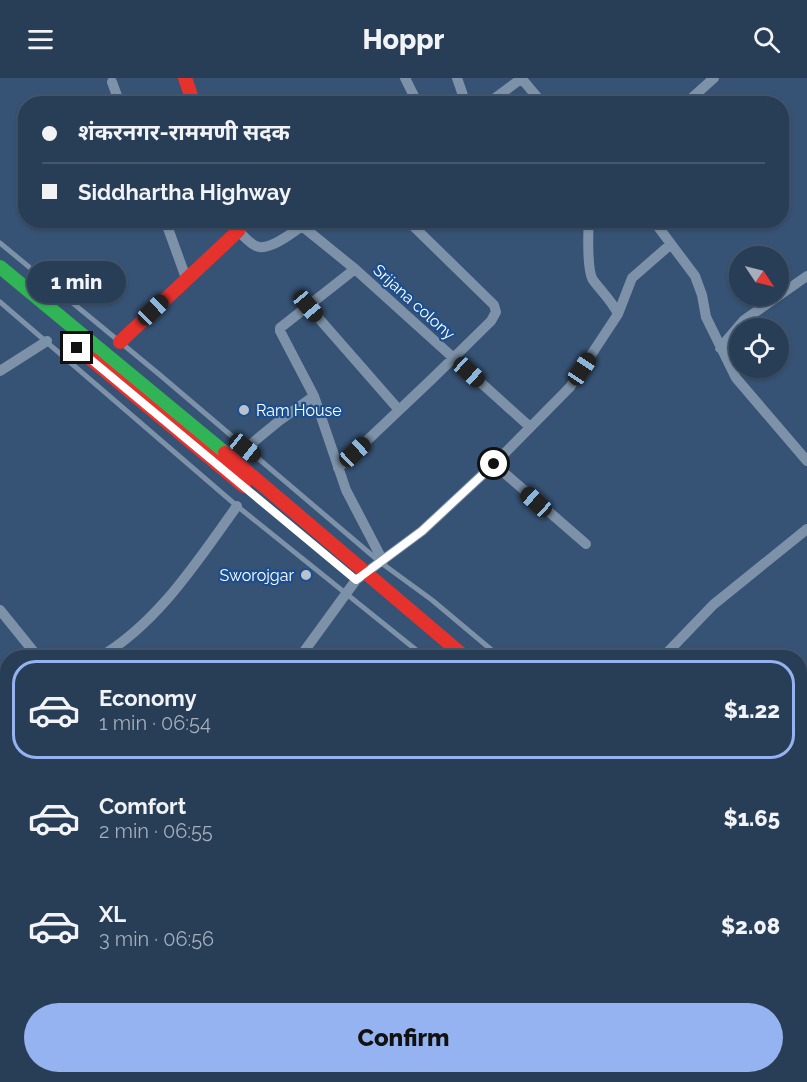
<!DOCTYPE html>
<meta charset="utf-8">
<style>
:root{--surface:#283e57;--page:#30455d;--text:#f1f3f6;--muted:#a5aeba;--line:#44576d;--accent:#95b2f1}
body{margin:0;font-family:Raleway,"Noto Sans Devanagari",sans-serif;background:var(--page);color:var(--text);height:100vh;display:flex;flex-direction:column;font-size:22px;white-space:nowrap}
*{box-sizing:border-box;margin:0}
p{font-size:20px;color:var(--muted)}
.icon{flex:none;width:33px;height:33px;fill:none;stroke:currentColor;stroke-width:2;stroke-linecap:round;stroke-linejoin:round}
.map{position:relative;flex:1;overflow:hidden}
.details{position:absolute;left:0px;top:572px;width:807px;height:434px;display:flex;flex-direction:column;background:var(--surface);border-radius:24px 24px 0 0;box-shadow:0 2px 4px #0004,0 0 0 2px var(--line)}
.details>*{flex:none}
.hud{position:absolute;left:18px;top:18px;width:771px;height:132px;border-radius:24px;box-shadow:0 2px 4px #0004,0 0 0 2px var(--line);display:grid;align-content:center;height:132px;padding:0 24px;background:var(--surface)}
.needle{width:39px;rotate:125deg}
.tools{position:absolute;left:729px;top:168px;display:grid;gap:12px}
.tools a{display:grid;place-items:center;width:60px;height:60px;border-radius:50%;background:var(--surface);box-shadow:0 2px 4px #0004,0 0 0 2px var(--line);font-size:30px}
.end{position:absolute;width:27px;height:27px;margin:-14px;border:8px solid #fff;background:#111;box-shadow:0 0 0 3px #111}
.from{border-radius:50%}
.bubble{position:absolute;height:42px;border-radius:21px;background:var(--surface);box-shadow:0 2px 4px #0004,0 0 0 2px var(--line);font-size:20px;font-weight:800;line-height:42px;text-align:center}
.car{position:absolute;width:18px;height:36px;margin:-18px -9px;border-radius:8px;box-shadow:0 0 4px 2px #0007;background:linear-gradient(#222 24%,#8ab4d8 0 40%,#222 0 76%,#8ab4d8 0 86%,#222 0)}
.hud b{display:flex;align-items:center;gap:21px;height:57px;font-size:22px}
.hud b+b{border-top:2px solid var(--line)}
.hud i{width:15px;height:15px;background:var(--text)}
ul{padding:10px 0 0;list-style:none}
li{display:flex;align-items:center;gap:18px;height:99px;margin:0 12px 9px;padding:0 12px;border:3px solid transparent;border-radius:24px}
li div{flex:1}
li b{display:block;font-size:22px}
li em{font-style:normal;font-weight:800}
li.on{border-color:var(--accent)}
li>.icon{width:54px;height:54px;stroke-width:1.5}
.action{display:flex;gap:12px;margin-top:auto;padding:12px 24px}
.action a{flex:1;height:69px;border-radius:36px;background:var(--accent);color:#111;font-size:24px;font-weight:800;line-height:69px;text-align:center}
header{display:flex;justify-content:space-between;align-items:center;height:78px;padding:0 24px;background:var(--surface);font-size:27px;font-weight:800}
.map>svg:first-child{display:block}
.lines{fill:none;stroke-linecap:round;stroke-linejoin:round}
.path{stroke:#7d92a8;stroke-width:1.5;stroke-dasharray:3 4.5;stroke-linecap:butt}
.lane{stroke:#7d92a8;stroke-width:5}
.street{stroke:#7d92a8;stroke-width:10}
.fast{stroke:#30b455;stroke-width:14}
.slow{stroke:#ff9f0a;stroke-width:14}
.jam{stroke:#e5322d;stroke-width:14}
.route{stroke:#fff;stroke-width:8}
.poi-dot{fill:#b9c2ce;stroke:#1b4f8f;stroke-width:2}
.labels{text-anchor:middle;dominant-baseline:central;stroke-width:4.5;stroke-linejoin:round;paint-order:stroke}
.street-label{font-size:16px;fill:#fff;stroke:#1b4f8f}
.poi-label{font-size:16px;fill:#fff;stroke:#1b4f8f;text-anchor:start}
</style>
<header><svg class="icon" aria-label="menu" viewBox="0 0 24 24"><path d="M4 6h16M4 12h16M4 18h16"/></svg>Hoppr<svg class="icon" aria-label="search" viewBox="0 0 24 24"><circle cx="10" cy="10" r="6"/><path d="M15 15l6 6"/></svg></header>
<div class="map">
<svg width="807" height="1004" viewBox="0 0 807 1004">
<rect width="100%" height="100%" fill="#365274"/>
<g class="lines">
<path class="path" d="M 569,142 L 580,147
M 78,1004 L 86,998"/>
<path class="lane" d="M 0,165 L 160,297 L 380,484 L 432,522 L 500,579
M 0,224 L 237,428 L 425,579
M 800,790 L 807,794
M 800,846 L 807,851"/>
<path class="street" d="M 405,0 L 418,26
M 457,0 L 466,26
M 522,1 L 543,26
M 112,4 L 120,26
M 487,26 L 522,0
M 685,26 L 714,0
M 165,142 L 186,200
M 653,142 L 695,198 L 702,217 L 706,239 L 736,300 L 807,383
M 302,148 L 355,191 L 530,349
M 238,153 C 243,157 249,165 256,168 C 269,175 299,150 310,142
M 308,228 L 399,332
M 618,236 L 632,200 L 671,166
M 720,270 L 744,242 L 807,198
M 0,293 L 47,263
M 314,318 L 346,412 L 383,483
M 245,371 L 279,343 L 314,318 L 280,253 L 280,250 L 355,191
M 494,386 L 586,466
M 338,390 L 433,300 L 491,243 L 496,234 L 494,227 L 407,142
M 0,532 L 38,579
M 100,579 C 159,544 198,482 237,428
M 300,579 L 356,502 L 422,453 L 494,386 L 570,309 L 618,236 C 612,223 602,214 593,202 C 587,193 588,155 589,142
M 663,579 L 713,527 L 807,451
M 0,689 L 8,679
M 800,773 L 807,765
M 0,857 L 8,862
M 0,891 L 8,885
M 0,915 L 8,925
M 800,984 L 807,978
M 59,998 L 65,1004
M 178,998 L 185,1002 L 196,1004
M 359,1004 L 368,998
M 776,1004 L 784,998"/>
<path class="fast" d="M 0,189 L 225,375"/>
<path class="slow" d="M 800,811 L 807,815"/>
<path class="jam" d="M 185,0 L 194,26
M 120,264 L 238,153 L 234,142
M 73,266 L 244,408
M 225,375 L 465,579
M 800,828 L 807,832"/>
</g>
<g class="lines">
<path class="route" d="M 77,270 L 356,502 L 422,453 L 494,386"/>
</g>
<g class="poi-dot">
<circle cx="244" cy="332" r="6"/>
<circle cx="306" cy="497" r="6"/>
</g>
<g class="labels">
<g class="street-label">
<text transform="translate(414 224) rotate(42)">Srijana colony</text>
</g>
<g class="poi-label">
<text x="256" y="332">Ram House</text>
<text x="294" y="497" text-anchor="end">Sworojgar</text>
</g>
</g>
</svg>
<div class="tools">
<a><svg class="needle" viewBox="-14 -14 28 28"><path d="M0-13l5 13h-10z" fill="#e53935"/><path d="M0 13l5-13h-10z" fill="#a5aeba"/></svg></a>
<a><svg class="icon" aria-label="locate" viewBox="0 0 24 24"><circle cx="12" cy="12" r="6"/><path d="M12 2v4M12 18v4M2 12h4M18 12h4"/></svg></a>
</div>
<i class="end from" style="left:494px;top:386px"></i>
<i class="end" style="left:77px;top:270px"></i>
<div class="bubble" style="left:27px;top:183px;width:99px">1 min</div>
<i class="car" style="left:308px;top:228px;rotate:140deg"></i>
<i class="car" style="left:153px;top:232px;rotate:46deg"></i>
<i class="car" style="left:582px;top:291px;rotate:34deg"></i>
<i class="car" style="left:469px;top:294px;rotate:132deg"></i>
<i class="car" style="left:245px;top:370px;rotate:129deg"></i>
<i class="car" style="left:355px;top:374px;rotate:47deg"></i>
<i class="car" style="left:536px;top:424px;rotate:312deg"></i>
<div class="hud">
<b><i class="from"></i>शंकरनगर-राममणी सदक</b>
<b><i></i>Siddhartha Highway</b>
</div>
<section class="details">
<ul>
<li class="on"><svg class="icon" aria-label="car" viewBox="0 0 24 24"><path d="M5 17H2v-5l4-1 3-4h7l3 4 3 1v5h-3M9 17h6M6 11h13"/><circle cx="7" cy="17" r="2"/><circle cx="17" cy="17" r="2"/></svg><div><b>Economy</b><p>1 min · 06:54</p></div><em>$1.22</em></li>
<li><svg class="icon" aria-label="car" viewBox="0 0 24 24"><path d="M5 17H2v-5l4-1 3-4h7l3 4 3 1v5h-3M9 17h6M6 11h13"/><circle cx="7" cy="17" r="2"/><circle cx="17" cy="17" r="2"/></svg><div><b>Comfort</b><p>2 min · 06:55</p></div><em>$1.65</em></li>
<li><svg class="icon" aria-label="car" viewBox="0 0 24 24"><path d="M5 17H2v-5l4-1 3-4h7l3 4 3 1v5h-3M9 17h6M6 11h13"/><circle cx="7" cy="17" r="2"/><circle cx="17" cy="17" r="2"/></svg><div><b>XL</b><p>3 min · 06:56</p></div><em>$2.08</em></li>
</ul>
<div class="action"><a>Confirm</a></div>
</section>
</div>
